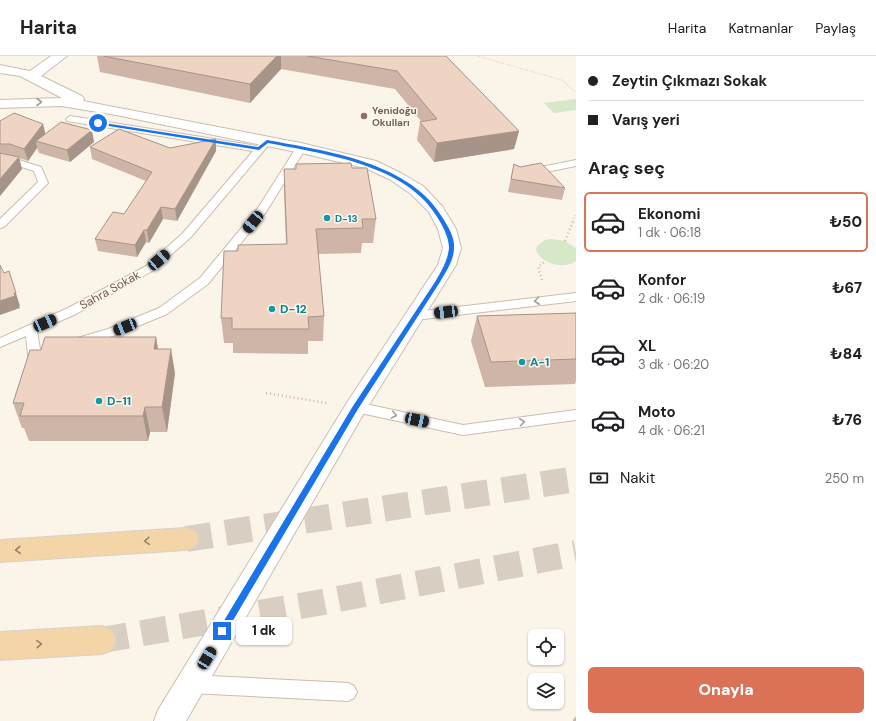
<!DOCTYPE html>
<html lang="tr">
<meta charset="utf-8">
<style>
:root{--surface:#fff;--page:#f6f6f6;--text:#202124;--muted:#757577;--line:#e0e0e0;--accent:#db7258}
body{margin:0;font-family:"DM Sans",sans-serif;background:var(--page);color:var(--text);height:100vh;display:flex;flex-direction:column;font-size:15px;white-space:nowrap}
*{box-sizing:border-box;margin:0}
p{font-size:13px;color:var(--muted)}
.icon{flex:none;width:22px;height:22px;fill:none;stroke:currentColor;stroke-width:2;stroke-linecap:round;stroke-linejoin:round}
.map{position:relative;flex:1;overflow:hidden}
.details{display:flex;flex-direction:column;background:var(--surface);width:300px}
.details>*{flex:none}
.guide{display:grid;align-content:center;height:88px;padding:0 12px;background:var(--surface)}
.controls{position:absolute;left:528px;top:573px;display:grid;gap:8px}
.controls a{display:grid;place-items:center;width:36px;height:36px;border-radius:6px;background:var(--surface);box-shadow:0 1px 3px #0004;font-size:20px}
.end{position:absolute;width:18px;height:18px;margin:-9px;border:5px solid #1a73e8;background:#fff;box-shadow:0 0 0 2px #fff}
.from{border-radius:50%}
.bubble{position:absolute;height:28px;border-radius:6px;background:var(--surface);box-shadow:0 1px 3px #0004;font-size:13px;font-weight:800;line-height:28px;text-align:center}
.car{position:absolute;width:12px;height:24px;margin:-12px -6px;border-radius:5px;box-shadow:0 0 3px 1px #0007;background:linear-gradient(#222 24%,#8ab4d8 0 40%,#222 0 76%,#8ab4d8 0 86%,#222 0)}
.guide b{display:flex;align-items:center;gap:14px;height:38px;font-size:15px}
.guide b+b{border-top:1px solid var(--line)}
.guide i{width:10px;height:10px;background:var(--text)}
ul{padding:0;list-style:none}
li{display:flex;align-items:center;gap:12px;height:60px;margin:0 8px 6px;padding:0 4px;border:2px solid transparent;border-radius:6px}
li div{flex:1}
li b{display:block;font-size:15px}
li em{font-style:normal;font-weight:800}
li.active{border-color:var(--accent)}
li>.icon{width:36px;height:36px;stroke-width:1.5}
h2{padding:0 12px;font-size:18px;line-height:48px}
.pay{display:flex;align-items:center;gap:10px;height:44px;padding:0 12px;font-size:15px}
.pay p{margin-inline-start:auto}
.action{display:flex;gap:8px;margin-top:auto;padding:8px 12px}
.action a{flex:1;height:46px;border-radius:6px;background:var(--accent);color:#fff;font-size:16px;font-weight:800;line-height:46px;text-align:center}
header{display:flex;align-items:center;gap:24px;box-sizing:border-box;height:56px;padding:0 20px;background:var(--surface);border-bottom:1px solid var(--line)}
header strong{font-size:19px}
nav{display:flex;gap:22px;margin-inline-start:auto;font-size:14px}
main{display:flex;flex:1;min-height:0}
.map>svg:first-child{display:block}
.green{fill:#d6e8c8}
.lines{fill:none;stroke-linecap:round;stroke-linejoin:round}
.primary-tunnel{stroke:#d9cec2;stroke-width:26;stroke-dasharray:26 14;stroke-linecap:butt}
.service-casing{stroke:#cdbcb0;stroke-width:2}
.tertiary-casing{stroke:#cdbcb0;stroke-width:2}
.primary-casing{stroke:#d8d1cd;stroke-width:2}
.path-far1{stroke:#d4b6a5;stroke-width:1.5;stroke-dasharray:0.5 2;stroke-linecap:butt}
.path{stroke:#d4b6a5;stroke-width:2.5;stroke-dasharray:1 3;stroke-linecap:butt}
.service{fill:#fff;fill-rule:evenodd}
.tertiary{fill:#fff;fill-rule:evenodd}
.primary{fill:#f4d5a7;fill-rule:evenodd}
.wall{fill:#ceb5a8}
.shaded-wall{fill:#a79488}
.building{fill:#efd3c3;stroke:#a79488}
.oneway{stroke:#ac9d95}
.oneway2{stroke:#9a8069}
.route{fill:#1a73e8}
.education-dot{fill:#8d6e63;stroke:#fef8ef;stroke-width:1.5}
.culture-dot{fill:#0f9aa8;stroke:#fef8ef;stroke-width:1.5}
.labels{text-anchor:middle;dominant-baseline:central;stroke-width:3;stroke-linejoin:round;paint-order:stroke}
.far-education-label{font-size:10px;font-weight:bold;fill:#785e54;stroke:#fef8ef;text-anchor:start}
.far-culture-label{font-size:10px;font-weight:bold;fill:#0d838f;stroke:#fef8ef;text-anchor:start}
.street-label{font-size:12px;fill:#745b4e;stroke:#fef8ef}
.culture-label{font-size:12px;font-weight:bold;fill:#0d838f;stroke:#fef8ef;text-anchor:start}
</style>
<header>
<strong>Harita</strong>
<nav><a>Harita</a><a>Katmanlar</a><a>Paylaş</a></nav>
</header>
<main>
<div class="map">
<svg width="576" height="665" viewBox="0 0 576 665">
<rect width="100%" height="100%" fill="#fbf4e9"/>
<path class="green" d="M 576,43 L 576,54 L 554,57 L 544,47 Z
M 551,183 L 565,185 L 576,192 L 576,205 C 564,214 541,208 536,194 L 537,190 L 545,184 Z"/>
<g class="lines">
<path class="primary-tunnel" d="M 186,483 L 576,423
M 102,584 L 323,546 L 576,497"/>
<g class="service-casing">
<path id="service" d="M 70,60 L 257,90 L 264,83 L 267,82 L 272,85 L 191,181 L 154,214 L 76,258 L 37,275 L 40,293 L 46,292 L 50,293 L 52,296 L 50,299 L 34,303 L 30,302 L 28,299 L 26,280 L 0,291 L 0,282 L 68,252 L 146,210 L 183,177 L 253,95 L 67,65 L 66,63 Z
M 301,89 L 306,92 L 266,156 L 208,228 L 167,258 L 116,279 L 78,290 L 74,289 L 72,286 L 74,283 L 108,273 L 159,252 L 200,222 L 258,152 L 296,92 Z
M 0,101 L 13,102 L 41,111 L 48,127 L 4,171 L 0,172 L 0,163 L 38,126 L 34,115 L 12,108 L 0,107 Z
M 576,104 L 576,110 L 531,119 L 526,116 L 531,113 Z
M 576,237 L 576,245 L 415,264 L 411,263 L 409,260 L 411,257 L 415,256 Z
M 356,346 L 463,369 L 576,354 L 576,364 L 463,379 L 351,355 L 349,351 L 351,347 Z
M 191,619 L 348,627 L 354,630 L 357,636 L 354,642 L 348,645 L 191,637 L 185,634 L 182,628 L 185,622 Z"/>
</g>
<g class="tertiary-casing">
<path id="tertiary" d="M 51,0 L 67,0 L 41,20 L 82,40 L 84,43 L 83,45 L 301,87 L 376,105 L 401,117 L 423,130 L 442,150 L 456,173 L 461,192 L 456,209 L 364,357 L 186,665 L 154,665 L 158,654 L 348,345 L 438,209 L 443,192 L 438,173 L 429,156 L 411,138 L 389,123 L 365,112 L 301,97 L 116,59 L 61,50 L 0,52 L 0,44 L 62,42 L 20,20 L 0,17 L 0,9 L 30,15 Z"/>
</g>
<g class="primary-casing">
<path id="primary" d="M 186,472 L 195,475 L 199,483 L 195,491 L 186,494 L 0,506 L 0,484 Z
M 102,570 L 112,574 L 116,584 L 112,594 L 102,598 L 0,604 L 0,576 Z"/>
</g>
<path class="path-far1" d="M 477,0 L 562,24 L 576,37
M 573,164 L 576,158"/>
<path class="path" d="M 565,185 L 574,163
M 542,224 L 538,211 L 546,205
M 266,337 L 327,347"/>
<use href="#service" class="service"/>
<use href="#tertiary" class="tertiary"/>
<use href="#primary" class="primary"/>
</g>
<path class="wall" d="M 97,0 L 446,0 L 519,75 L 514,93 L 434,106 L 417,84 L 420,66 L 421,65 L 395,33 L 281,13 L 250,47 L 100,16 Z
M 0,65 L 43,68 L 45,78 L 94,86 L 70,106 L 39,97 L 37,92 L 28,105 L 19,102 L 22,113 L 0,140 Z
M 90,91 L 170,92 L 216,95 L 177,165 L 163,163 L 149,187 L 146,186 L 137,201 L 98,195 L 95,183 L 124,158 L 146,125 L 92,103 Z
M 296,108 L 352,112 L 376,163 L 373,187 L 362,187 L 361,197 L 318,198 L 324,260 L 323,285 L 308,285 L 308,298 L 233,297 L 233,287 L 224,287 L 221,262 L 238,195 L 286,188 L 284,137 L 284,113 L 296,113 Z
M 514,108 L 565,132 L 562,144 L 508,136 Z
M 576,257 L 576,325 L 575,328 L 485,331 L 471,285 L 477,260 Z
M 156,281 L 158,293 L 175,317 L 167,376 L 150,376 L 148,385 L 29,385 L 24,372 L 22,372 L 13,347 L 41,294 Z
M 576,660 L 576,665 L 573,665 L 573,664 Z"/>
<path class="shaded-wall" d="M 277,0 L 281,0 L 281,13 L 250,47 L 250,28 Z
M 43,68 L 46,80 L 36,85 L 37,92 L 28,105 L 24,93 Z
M 92,74 L 94,86 L 70,106 L 67,94 Z
M 519,75 L 514,93 L 434,106 L 437,87 Z
M 216,83 L 216,95 L 177,165 L 175,153 Z
M 19,101 L 22,113 L 0,140 L 0,123 Z
M 161,151 L 163,163 L 149,187 L 147,174 Z
M 144,174 L 146,186 L 137,201 L 135,189 Z
M 9,215 L 20,250 L 19,250 L 20,252 L 0,259 L 0,245 Z
M 156,281 L 160,306 L 154,293 Z
M 171,293 L 175,317 L 167,376 L 162,351 Z
M 145,351 L 150,376 L 148,385 L 143,360 Z"/>
<path class="building" d="M 103,0 L 277,0 L 250,28 Z
M 307,0 L 446,0 L 519,75 L 437,87 L 420,66 L 437,63 L 397,15 Z
M 14,57 L 43,68 L 24,93 L 10,88 L 0,88 L 0,65 Z
M 61,66 L 92,74 L 67,94 L 36,85 Z
M 119,73 L 170,92 L 216,83 L 175,153 L 161,151 L 147,174 L 144,174 L 135,189 L 95,183 L 113,156 L 124,158 L 152,116 L 90,91 Z
M 0,97 L 19,101 L 0,123 Z
M 351,107 L 352,112 L 367,112 L 376,163 L 362,163 L 363,172 L 316,173 L 324,260 L 308,261 L 309,273 L 232,273 L 232,262 L 221,262 L 224,195 L 238,195 L 238,189 L 287,188 L 284,113 L 296,113 L 296,108 Z
M 541,107 L 565,132 L 511,123 L 514,108 L 520,111 Z
M 0,209 L 4,217 L 9,215 L 16,237 L 14,237 L 15,240 L 0,245 Z
M 576,257 L 576,303 L 491,306 L 477,260 Z
M 45,281 L 156,281 L 154,293 L 171,293 L 162,351 L 145,351 L 143,360 L 20,360 L 24,347 L 13,347 L 30,294 L 41,294 Z"/>
<defs><path id="oneway-chevron" d="M-2-3.5L2.5 0L-2 3.5" fill="none" stroke-width="1.6" stroke-linecap="round" stroke-linejoin="round"/></defs>
<g class="oneway">
<use href="#oneway-chevron" transform="translate(39 46)"/>
<use href="#oneway-chevron" transform="translate(537 245) rotate(173)"/>
<use href="#oneway-chevron" transform="translate(394 359) rotate(12)"/>
<use href="#oneway-chevron" transform="translate(522 366) rotate(-7)"/>
</g>
<g class="oneway2">
<use href="#oneway-chevron" transform="translate(147 485) rotate(176)"/>
<use href="#oneway-chevron" transform="translate(18 494) rotate(176)"/>
<use href="#oneway-chevron" transform="translate(39 588) rotate(-4)"/>
</g>
<path class="route" d="M 98,66 L 258,91 L 267,84 C 326,95 412,106 444,164 C 449,172 455,183 454,192 C 454,204 446,216 440,226 L 358,353 L 225,578 L 222,579 L 219,578 L 218,575 L 219,573 L 353,350 L 435,226 C 441,216 448,204 449,192 C 449,183 444,172 439,164 C 409,109 325,98 268,87 L 259,94 L 96,68 Z"/>
<circle class="education-dot" cx="364" cy="60" r="4"/>
<g class="culture-dot">
<circle cx="327" cy="162" r="4"/>
<circle cx="272" cy="253" r="4"/>
<circle cx="522" cy="306" r="4"/>
<circle cx="99" cy="345" r="4"/>
</g>
<g class="labels">
<g class="far-education-label">
<text x="372" y="54">Yenidoğu<tspan x="372" dy="12">Okulları</tspan></text>
</g>
<g class="far-culture-label">
<text x="335" y="162">D-13</text>
</g>
<g class="street-label">
<text transform="translate(110 234) rotate(-29)">Sahra Sokak</text>
</g>
<g class="culture-label">
<text x="280" y="253">D-12</text>
<text x="530" y="306">A-1</text>
<text x="107" y="345">D-11</text>
</g>
</g>
</svg>
<div class="controls">
<a><svg class="icon" aria-label="locate" viewBox="0 0 24 24"><circle cx="12" cy="12" r="6"/><path d="M12 2v4M12 18v4M2 12h4M18 12h4"/></svg></a>
<a><svg class="icon" aria-label="layers" viewBox="0 0 24 24"><path d="M12 4l9 5-9 5-9-5zM3 14l9 5 9-5"/></svg></a>
</div>
<i class="end from" style="left:98px;top:67px"></i>
<i class="end" style="left:222px;top:575px"></i>
<div class="bubble" style="left:236px;top:561px;width:56px">1 dk</div>
<i class="car" style="left:253px;top:166px;rotate:219deg"></i>
<i class="car" style="left:159px;top:204px;rotate:49deg"></i>
<i class="car" style="left:446px;top:256px;rotate:263deg"></i>
<i class="car" style="left:45px;top:267px;rotate:66deg"></i>
<i class="car" style="left:125px;top:271px;rotate:248deg"></i>
<i class="car" style="left:417px;top:364px;rotate:102deg"></i>
<i class="car" style="left:207px;top:602px;rotate:31deg"></i>
</div>
<section class="details">
<div class="guide">
<b><i class="from"></i>Zeytin Çıkmazı Sokak</b>
<b><i></i>Varış yeri</b>
</div>
<h2>Araç seç</h2>
<ul>
<li class="active"><svg class="icon" aria-label="car" viewBox="0 0 24 24"><path d="M5 17H2v-5l4-1 3-4h7l3 4 3 1v5h-3M9 17h6M6 11h13"/><circle cx="7" cy="17" r="2"/><circle cx="17" cy="17" r="2"/></svg><div><b>Ekonomi</b><p>1 dk · 06:18</p></div><em>₺50</em></li>
<li><svg class="icon" aria-label="car" viewBox="0 0 24 24"><path d="M5 17H2v-5l4-1 3-4h7l3 4 3 1v5h-3M9 17h6M6 11h13"/><circle cx="7" cy="17" r="2"/><circle cx="17" cy="17" r="2"/></svg><div><b>Konfor</b><p>2 dk · 06:19</p></div><em>₺67</em></li>
<li><svg class="icon" aria-label="car" viewBox="0 0 24 24"><path d="M5 17H2v-5l4-1 3-4h7l3 4 3 1v5h-3M9 17h6M6 11h13"/><circle cx="7" cy="17" r="2"/><circle cx="17" cy="17" r="2"/></svg><div><b>XL</b><p>3 dk · 06:20</p></div><em>₺84</em></li>
<li><svg class="icon" aria-label="car" viewBox="0 0 24 24"><path d="M5 17H2v-5l4-1 3-4h7l3 4 3 1v5h-3M9 17h6M6 11h13"/><circle cx="7" cy="17" r="2"/><circle cx="17" cy="17" r="2"/></svg><div><b>Moto</b><p>4 dk · 06:21</p></div><em>₺76</em></li>
</ul>
<div class="pay"><svg class="icon" aria-label="cash" viewBox="0 0 24 24"><path d="M3 7h18v10H3z"/><circle cx="12" cy="12" r="2"/></svg>Nakit<p>250 m</p></div>
<div class="action"><a>Onayla</a></div>
</section>
</main>
